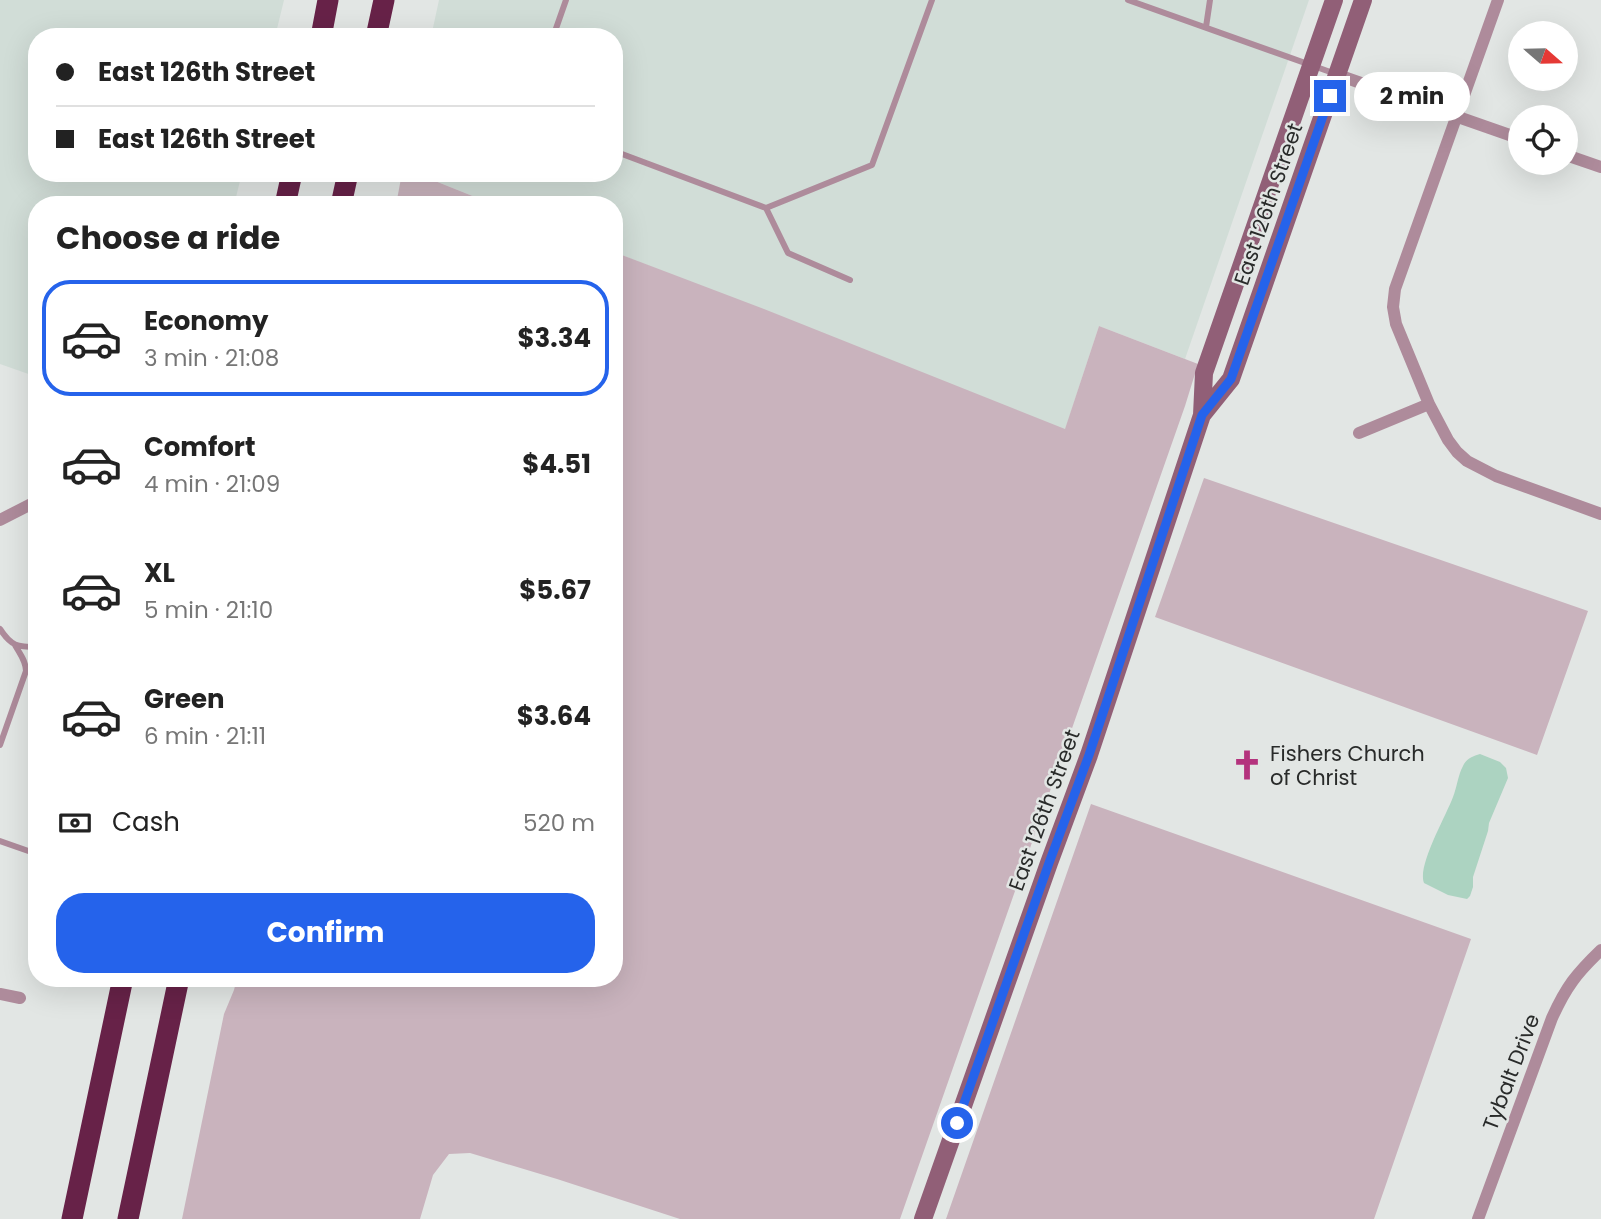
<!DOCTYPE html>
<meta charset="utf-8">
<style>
:root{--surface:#fff;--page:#f6f6f6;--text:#222;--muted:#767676;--line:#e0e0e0;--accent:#2563eb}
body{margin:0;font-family:Poppins,sans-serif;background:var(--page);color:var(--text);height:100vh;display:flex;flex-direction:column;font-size:26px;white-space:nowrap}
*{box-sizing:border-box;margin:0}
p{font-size:23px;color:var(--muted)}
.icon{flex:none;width:38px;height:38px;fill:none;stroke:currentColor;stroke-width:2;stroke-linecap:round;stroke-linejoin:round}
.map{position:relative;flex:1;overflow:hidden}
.side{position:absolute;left:28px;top:196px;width:595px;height:791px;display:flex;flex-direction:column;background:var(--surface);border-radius:28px;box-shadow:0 7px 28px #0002}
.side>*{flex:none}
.guide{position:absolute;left:28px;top:28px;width:595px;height:154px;border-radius:28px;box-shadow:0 7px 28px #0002;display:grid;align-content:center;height:154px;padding:0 28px;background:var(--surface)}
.needle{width:46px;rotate:110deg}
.controls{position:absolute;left:1508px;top:21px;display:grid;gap:14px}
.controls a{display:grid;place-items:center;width:70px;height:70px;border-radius:50%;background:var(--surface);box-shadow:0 7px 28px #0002;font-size:35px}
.end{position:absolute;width:32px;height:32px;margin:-16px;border:9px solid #2563eb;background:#fff;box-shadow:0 0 0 4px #fff}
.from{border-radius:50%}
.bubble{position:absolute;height:49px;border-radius:24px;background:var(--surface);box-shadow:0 7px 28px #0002;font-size:23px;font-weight:700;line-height:49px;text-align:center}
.guide b{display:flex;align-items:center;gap:24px;height:66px;font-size:26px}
.guide b+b{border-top:2px solid var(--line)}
.guide i{width:18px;height:18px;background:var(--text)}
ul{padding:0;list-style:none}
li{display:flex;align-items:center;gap:21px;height:116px;margin:0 14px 10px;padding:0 14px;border:4px solid transparent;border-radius:28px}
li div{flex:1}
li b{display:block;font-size:26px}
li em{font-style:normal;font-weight:700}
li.selected{border-color:var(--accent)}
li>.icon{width:63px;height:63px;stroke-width:1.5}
h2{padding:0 28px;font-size:32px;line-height:84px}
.pay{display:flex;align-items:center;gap:18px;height:77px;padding:0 28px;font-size:26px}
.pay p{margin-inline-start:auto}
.action{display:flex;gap:14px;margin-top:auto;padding:14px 28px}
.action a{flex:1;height:80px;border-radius:28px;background:var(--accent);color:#fff;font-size:28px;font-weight:700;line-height:80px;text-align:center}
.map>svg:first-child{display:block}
.built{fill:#d1ddd7}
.green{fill:#c9b3bd}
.water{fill:#acd3c1}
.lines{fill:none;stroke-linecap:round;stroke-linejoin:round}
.service{stroke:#ae8b9b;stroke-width:6}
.minor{stroke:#ae8b9b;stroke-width:12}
.secondary{stroke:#915f77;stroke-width:18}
.motorway{stroke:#672248;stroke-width:21}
.route{stroke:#2563eb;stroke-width:9}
.labels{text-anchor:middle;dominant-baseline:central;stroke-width:5;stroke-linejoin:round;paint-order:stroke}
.street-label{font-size:21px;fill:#292b2a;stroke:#e2e6e4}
.poi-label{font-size:21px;fill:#292b2a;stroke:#e2e6e4;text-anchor:start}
</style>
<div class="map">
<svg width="1601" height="1219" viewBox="0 0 1601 1219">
<rect width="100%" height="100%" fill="#e2e6e4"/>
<path class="built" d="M 0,0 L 284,0 L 275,37 L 37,37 L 37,173 L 242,173 L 234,205 L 37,205 L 37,377 L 0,364 Z
M 439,0 L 1309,0 L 1185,359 L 1099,326 L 1065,430 L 614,252 L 614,205 L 495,205 L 415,173 L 614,173 L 614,37 L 431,37 Z"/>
<path class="green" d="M 402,173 L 415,173 L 495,205 L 396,205 Z
M 614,252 L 764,309 L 1065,429 L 1099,326 L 1198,364 L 1185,406 L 900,1219 L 680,1219 L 557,1179 L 470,1153 L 449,1154 L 433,1175 L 420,1219 L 182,1219 L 224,1014 L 234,990 L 237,978 L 614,978 Z
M 1204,478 L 1588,611 L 1537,755 L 1155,617 Z
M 1091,804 L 1471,939 L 1374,1219 L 946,1219 Z"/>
<path class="water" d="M 1480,754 L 1500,762 L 1506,768 L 1508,778 L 1489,823 L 1488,831 L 1473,877 L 1473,887 L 1470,896 L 1467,899 L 1448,895 L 1424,883 C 1417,866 1446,816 1453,797 C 1457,787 1458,775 1463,766 C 1466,759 1473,756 1480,754 Z"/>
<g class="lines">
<path class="service" d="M 1128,0 L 1336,74
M 1206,27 L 1210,0
M 553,37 L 566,0
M 614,151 L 766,208 L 872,165 L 932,0
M 766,208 L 788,253 L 850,280
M 0,629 C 11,646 17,647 37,647
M 0,745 L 26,671 C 26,661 20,654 15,645
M 0,841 L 37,854"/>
<path class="minor" d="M 1498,0 L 1395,289 L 1393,307 L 1396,324 L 1429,404 L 1448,440 L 1457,452 L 1467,461 L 1496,476 L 1601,514
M 1338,75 L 1521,139
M 1566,155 L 1601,167
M 1359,433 L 1429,404
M 0,520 L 37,501
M 0,994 L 20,998
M 1478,1219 L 1552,1018 C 1566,987 1576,974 1601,950"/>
<path class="secondary" d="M 1202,415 L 1231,379 L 1363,0
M 923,1219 L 1049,863 L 1089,755 L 1202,415 L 1204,373 L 1334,0"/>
<path class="motorway" d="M 321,37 L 328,0
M 376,37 L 384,0
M 285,205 L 292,173
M 341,205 L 348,173
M 72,1219 L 123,978
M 128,1219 L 179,978"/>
</g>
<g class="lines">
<path class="route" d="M 957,1123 L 1049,863 L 1089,755 L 1202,415 L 1231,379 L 1330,96"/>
</g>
<defs>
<g id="church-bare" transform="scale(2.415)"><path d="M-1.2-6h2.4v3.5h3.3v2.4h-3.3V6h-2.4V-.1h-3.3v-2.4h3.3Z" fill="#b4337d" stroke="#e2e6e4" stroke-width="2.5" paint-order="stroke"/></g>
</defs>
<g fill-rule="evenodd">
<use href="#church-bare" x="1247" y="765"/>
</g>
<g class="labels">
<g class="street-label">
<text transform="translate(1268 204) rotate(-71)">East 126th Street</text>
<text transform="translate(1044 810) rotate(-70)">East 126th Street</text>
<text transform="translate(1511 1072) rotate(-69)">Tybalt Drive</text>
</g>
<g class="poi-label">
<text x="1270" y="753">Fishers Church<tspan x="1270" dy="24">of Christ</tspan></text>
</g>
</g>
</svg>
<div class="controls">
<a><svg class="needle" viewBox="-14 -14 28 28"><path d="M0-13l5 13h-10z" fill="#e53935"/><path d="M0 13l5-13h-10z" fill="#767676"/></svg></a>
<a><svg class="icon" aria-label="locate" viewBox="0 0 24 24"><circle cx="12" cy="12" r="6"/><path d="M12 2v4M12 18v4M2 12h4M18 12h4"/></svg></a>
</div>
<i class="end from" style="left:957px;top:1123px"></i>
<i class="end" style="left:1330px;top:96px"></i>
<div class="bubble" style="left:1354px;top:72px;width:116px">2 min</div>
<div class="guide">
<b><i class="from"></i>East 126th Street</b>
<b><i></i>East 126th Street</b>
</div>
<section class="side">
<h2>Choose a ride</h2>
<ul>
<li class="selected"><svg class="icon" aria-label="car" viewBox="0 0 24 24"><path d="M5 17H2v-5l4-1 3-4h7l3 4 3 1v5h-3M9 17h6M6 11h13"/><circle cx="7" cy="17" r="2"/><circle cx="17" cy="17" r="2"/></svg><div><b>Economy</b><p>3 min · 21:08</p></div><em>$3.34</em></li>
<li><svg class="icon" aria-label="car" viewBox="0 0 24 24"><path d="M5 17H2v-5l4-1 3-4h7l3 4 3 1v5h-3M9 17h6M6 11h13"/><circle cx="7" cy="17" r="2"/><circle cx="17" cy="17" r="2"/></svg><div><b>Comfort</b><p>4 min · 21:09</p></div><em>$4.51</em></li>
<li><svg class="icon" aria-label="car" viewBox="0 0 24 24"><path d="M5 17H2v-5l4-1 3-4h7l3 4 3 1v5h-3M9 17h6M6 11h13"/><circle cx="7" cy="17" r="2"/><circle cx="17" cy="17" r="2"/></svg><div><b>XL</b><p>5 min · 21:10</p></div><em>$5.67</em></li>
<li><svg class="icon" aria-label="car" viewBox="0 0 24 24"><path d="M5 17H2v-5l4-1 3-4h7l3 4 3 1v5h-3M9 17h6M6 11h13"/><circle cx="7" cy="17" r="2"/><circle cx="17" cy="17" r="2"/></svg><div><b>Green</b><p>6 min · 21:11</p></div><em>$3.64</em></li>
</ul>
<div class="pay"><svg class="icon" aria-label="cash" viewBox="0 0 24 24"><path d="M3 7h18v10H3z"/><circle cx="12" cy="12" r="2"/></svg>Cash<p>520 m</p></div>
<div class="action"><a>Confirm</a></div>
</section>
</div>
